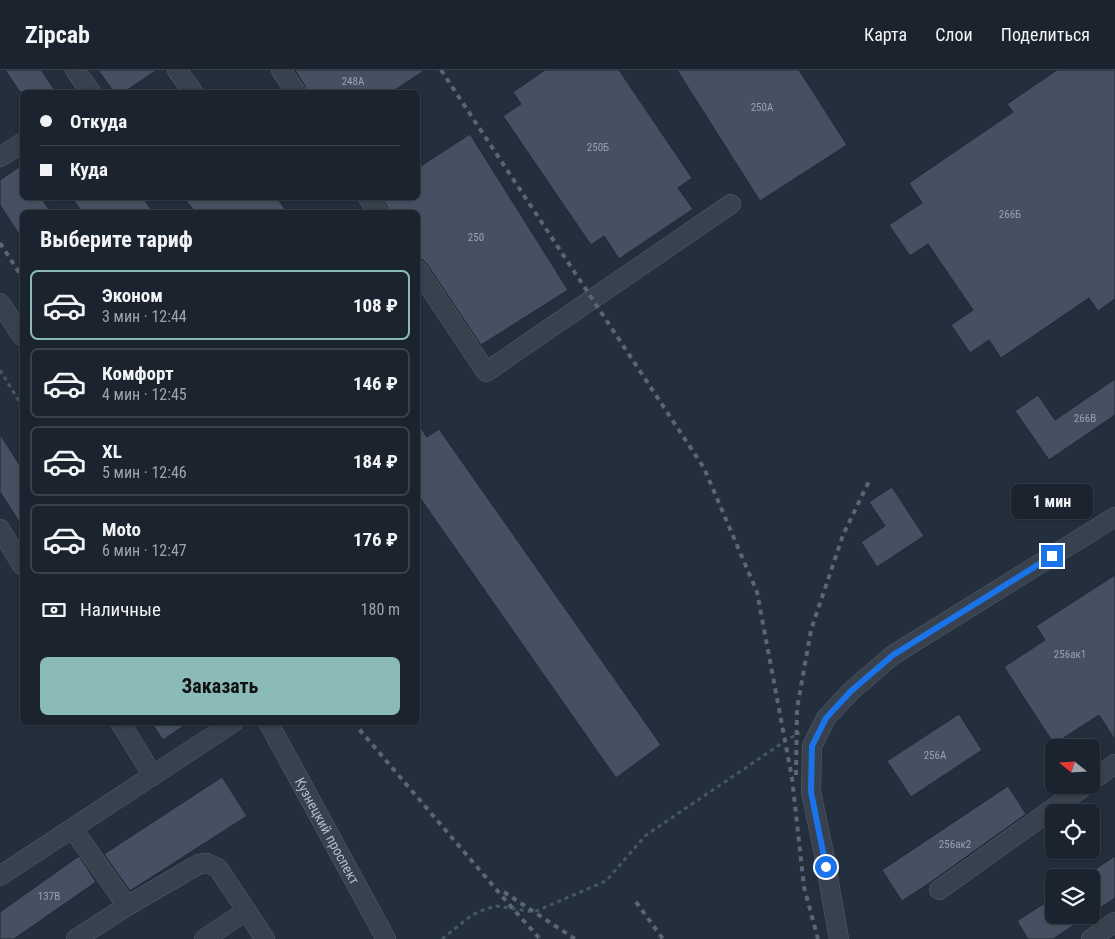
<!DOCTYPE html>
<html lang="ru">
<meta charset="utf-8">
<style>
:root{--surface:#1b232e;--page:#242b36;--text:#f1f3f6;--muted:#a0a4aa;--line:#39404a;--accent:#8bbbb9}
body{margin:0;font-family:"Roboto Condensed",sans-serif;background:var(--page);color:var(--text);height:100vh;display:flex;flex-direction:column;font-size:19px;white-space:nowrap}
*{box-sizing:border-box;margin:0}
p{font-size:16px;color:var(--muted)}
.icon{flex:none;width:28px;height:28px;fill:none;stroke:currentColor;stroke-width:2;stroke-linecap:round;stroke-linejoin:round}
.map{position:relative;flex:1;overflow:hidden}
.sheet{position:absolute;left:20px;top:140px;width:400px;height:515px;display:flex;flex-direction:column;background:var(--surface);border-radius:8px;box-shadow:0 1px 4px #0004,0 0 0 1px var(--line)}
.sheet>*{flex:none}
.banner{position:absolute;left:20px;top:20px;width:400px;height:110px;border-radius:8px;box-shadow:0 1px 4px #0004,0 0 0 1px var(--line);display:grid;align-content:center;height:110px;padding:0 20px;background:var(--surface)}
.needle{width:32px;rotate:288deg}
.controls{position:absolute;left:1045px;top:669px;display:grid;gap:10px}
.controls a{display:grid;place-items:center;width:55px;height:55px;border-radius:8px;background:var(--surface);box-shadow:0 1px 4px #0004,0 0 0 1px var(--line);font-size:25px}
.end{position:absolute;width:22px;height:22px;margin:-11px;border:6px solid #1a73e8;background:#fff;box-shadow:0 0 0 2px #fff}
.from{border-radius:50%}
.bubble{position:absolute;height:35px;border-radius:8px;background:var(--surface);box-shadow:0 1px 4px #0004,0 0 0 1px var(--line);font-size:16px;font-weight:700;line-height:35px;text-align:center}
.banner b{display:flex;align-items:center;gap:18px;height:48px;font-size:19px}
.banner b+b{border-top:1px solid var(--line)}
.banner i{width:12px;height:12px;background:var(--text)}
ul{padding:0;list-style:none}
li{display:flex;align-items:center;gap:15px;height:70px;margin:0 10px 8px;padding:0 10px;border:2px solid var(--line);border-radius:8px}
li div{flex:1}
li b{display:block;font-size:19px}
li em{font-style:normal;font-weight:700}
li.current{border-color:var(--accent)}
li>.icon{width:45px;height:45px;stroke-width:1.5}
h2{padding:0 20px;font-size:22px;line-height:60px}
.pay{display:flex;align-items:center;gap:12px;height:55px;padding:0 20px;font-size:19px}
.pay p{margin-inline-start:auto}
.button{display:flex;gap:10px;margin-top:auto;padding:10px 20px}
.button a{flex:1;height:58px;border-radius:8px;background:var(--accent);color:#111;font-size:20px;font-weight:700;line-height:58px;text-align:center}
header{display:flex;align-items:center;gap:30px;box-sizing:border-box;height:70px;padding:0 25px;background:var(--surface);border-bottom:1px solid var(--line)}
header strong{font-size:24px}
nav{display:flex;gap:28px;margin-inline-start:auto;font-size:18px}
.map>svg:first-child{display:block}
.building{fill:#455162;stroke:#1f2835}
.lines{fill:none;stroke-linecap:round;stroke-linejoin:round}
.minor-casing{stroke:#565f6c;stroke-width:20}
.path{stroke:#44595c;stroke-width:3;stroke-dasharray:4 4;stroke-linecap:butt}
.minor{stroke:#38414e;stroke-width:19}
.rail{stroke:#5a6575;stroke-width:4;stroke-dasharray:5 5;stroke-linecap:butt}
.route{stroke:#1a73e8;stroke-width:6}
.labels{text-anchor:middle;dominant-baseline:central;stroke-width:4;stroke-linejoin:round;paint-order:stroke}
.number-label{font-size:11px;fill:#98a1af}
.street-label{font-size:14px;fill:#b4bcc9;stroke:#1d2633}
</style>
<header>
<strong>Zipcab</strong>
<nav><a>Карта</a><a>Слои</a><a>Поделиться</a></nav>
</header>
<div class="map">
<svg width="1115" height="869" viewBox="0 0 1115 869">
<rect width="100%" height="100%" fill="#242f3e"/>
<path class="building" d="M 5,0 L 41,0 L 56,22 L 20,22 Z
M 98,0 L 157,0 L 124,22 L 114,22 Z
M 295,0 L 425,0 L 392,22 L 307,22 L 305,16 Z
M 545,0 L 619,0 L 692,108 L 678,118 L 693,139 L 619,189 L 604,166 L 591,175 L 503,46 L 521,34 L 513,22 Z
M 677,0 L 799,0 L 847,75 L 760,131 Z
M 1057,0 L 1115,0 L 1115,229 L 1098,241 L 1089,228 L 1001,288 L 989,270 L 970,283 L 951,255 L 973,240 L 928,174 L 910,186 L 889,155 L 922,133 L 909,113 L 1013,42 L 1007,34 Z
M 470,64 L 568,220 L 481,275 L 427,194 L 423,190 L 418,189 L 418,142 L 389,142 L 387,136 L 381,128 L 418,128 L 418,98 Z
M 22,95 L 22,128 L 41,128 L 51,142 L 22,142 L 22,169 L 0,135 L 0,110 Z
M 72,128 L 143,128 L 153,142 L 82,142 Z
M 184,128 L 277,128 L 287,142 L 195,142 Z
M 1115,309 L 1115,345 L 1049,390 L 1015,341 L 1038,325 L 1055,350 Z
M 418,354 L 427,367 L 439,359 L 661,675 L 616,708 L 418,425 Z
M 0,364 L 22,399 L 22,456 L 0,422 Z
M 892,417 L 924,466 L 877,497 L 861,472 L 885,456 L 869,432 Z
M 1115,505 L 1115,670 L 1099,645 L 1054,674 L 1004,597 L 1045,570 L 1036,556 Z
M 959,644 L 982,680 L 911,727 L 887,691 Z
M 151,652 L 189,652 L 163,670 Z
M 222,707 L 247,746 L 130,821 L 104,784 Z
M 1008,716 L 1026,744 L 931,812 L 902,831 L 882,800 Z
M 79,786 L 96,812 L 14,869 L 0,869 L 0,842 Z
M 1115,786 L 1115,828 L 1091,844 L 1091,802 Z
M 1054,827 L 1054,845 L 1089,845 L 1053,869 L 1028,869 L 1017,851 Z"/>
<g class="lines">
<g class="minor-casing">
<g id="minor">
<path d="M 75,0 L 91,22"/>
<path d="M 177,0 L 193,22"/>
<path d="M 281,0 L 296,22"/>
<path d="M 0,87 L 22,73"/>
<path d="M 368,128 L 378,142"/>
<path d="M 418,200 L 486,302 L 731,134"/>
<path d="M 0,233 L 22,266"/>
<path d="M 0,459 L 22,495"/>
<path d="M 120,652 L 153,706"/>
<path id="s1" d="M 268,652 L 386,869"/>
<path d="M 1091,711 L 1115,694"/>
<path d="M 73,759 L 127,836 L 199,794 L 207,793 L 218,798 L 265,869"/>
<path d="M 0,806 L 234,652"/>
<path d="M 939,820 L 1086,715"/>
<path d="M 76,869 L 127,836"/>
<path d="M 204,869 L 246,841"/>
<path d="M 839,869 L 823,779 L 811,722 L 812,676 L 826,648 L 851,621 L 893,585 L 1115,447"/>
<path d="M 1091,869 L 1115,852"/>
</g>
</g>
<path class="path" d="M 0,300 L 22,336
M 442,869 L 472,845 L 483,840 L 496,836 L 534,842 L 606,811 L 645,766 L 785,671 L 800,663"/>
<use href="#minor" class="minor"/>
<path class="rail" d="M 441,0 L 704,398 L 757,522 L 792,708 L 804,817 L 818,869
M 0,173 L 22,207
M 353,652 L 507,832 L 540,869
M 796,705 L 797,639 L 811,560 L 843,465 L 870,409
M 504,822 L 575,869
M 636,832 L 663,869"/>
</g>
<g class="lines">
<path class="route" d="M 826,797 L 811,722 L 812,676 L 826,648 L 851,621 L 893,585 L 1052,486"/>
</g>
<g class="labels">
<g class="number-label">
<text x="353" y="11">248А</text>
<text x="762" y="37">250А</text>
<text x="598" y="77">250Б</text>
<text x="1010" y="144">266Б</text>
<text x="476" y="167">250</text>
<text x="1085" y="348">266В</text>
<text x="1070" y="584">256ак1</text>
<text x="935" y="685">256А</text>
<text x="955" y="774">256ак2</text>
<text x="49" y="826">137В</text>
</g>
<g class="street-label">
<text stroke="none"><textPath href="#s1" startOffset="124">Кузнецкий проспект</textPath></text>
</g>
</g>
</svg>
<div class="controls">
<a><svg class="needle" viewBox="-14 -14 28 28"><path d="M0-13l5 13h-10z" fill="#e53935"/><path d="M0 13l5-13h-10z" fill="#a0a4aa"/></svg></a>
<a><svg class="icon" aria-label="locate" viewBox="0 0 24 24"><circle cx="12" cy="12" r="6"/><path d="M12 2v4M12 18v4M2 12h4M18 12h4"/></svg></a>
<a><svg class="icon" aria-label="layers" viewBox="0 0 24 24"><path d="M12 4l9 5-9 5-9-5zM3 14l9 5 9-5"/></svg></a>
</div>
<i class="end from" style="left:826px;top:797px"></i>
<i class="end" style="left:1052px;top:486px"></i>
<div class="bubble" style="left:1011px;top:414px;width:82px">1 мин</div>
<div class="banner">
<b><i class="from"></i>Откуда</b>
<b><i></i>Куда</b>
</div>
<section class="sheet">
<h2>Выберите тариф</h2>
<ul>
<li class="current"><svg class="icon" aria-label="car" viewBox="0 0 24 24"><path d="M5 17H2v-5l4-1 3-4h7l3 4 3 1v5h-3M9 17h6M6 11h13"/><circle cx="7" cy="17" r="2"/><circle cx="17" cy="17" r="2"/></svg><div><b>Эконом</b><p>3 мин · 12:44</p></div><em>108 ₽</em></li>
<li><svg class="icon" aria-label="car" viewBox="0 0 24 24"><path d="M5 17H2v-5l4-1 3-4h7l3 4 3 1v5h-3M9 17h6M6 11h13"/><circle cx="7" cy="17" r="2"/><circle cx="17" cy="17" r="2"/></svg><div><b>Комфорт</b><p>4 мин · 12:45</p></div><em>146 ₽</em></li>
<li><svg class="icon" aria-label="car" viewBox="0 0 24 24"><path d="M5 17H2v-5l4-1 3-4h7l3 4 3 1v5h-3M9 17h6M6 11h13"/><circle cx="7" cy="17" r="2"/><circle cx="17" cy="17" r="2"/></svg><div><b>XL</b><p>5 мин · 12:46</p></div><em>184 ₽</em></li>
<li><svg class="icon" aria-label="car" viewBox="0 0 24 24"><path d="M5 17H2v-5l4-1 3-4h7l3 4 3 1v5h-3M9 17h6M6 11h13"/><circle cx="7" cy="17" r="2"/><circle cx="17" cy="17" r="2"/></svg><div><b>Moto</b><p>6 мин · 12:47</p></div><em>176 ₽</em></li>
</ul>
<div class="pay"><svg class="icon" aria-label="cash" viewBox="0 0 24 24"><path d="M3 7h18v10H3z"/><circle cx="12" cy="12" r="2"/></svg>Наличные<p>180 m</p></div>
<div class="button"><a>Заказать</a></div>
</section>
</div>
